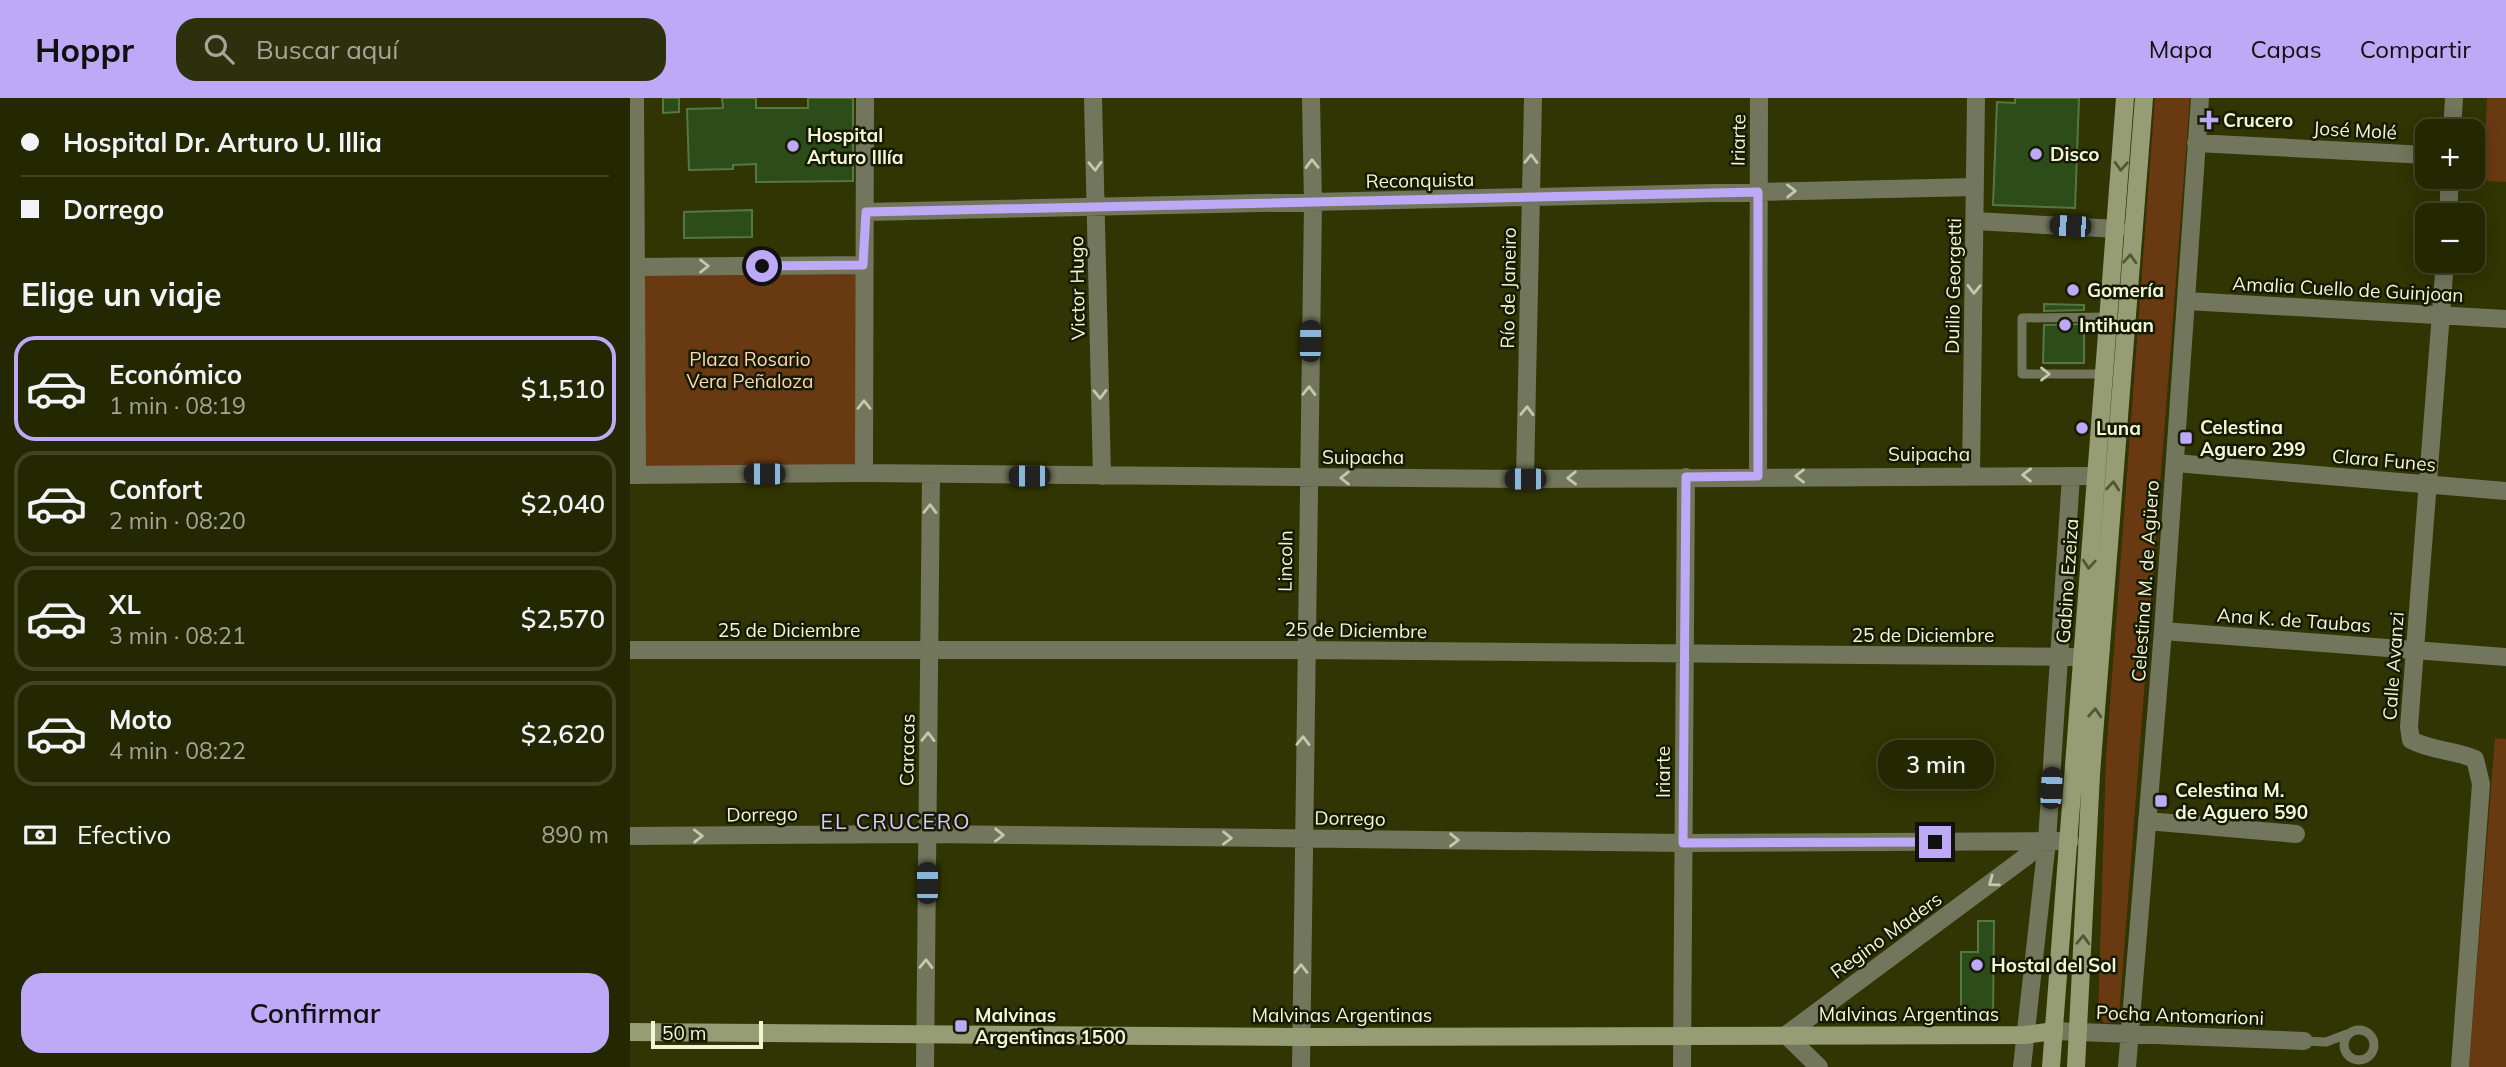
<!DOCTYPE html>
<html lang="es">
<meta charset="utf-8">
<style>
:root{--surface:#242802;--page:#2c300c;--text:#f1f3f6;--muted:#a3a699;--line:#414424;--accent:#bda9f5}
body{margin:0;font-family:Mulish,sans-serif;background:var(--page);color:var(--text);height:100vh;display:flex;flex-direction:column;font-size:26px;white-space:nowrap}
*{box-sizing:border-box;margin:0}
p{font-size:23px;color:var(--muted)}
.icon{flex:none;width:38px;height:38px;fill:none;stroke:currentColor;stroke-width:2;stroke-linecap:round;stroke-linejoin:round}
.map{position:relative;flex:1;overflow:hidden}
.details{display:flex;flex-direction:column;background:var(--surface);width:630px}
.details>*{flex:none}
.hud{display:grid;align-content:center;height:154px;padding:0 21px;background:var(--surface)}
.controls{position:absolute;left:1785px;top:21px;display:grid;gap:14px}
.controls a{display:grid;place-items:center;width:70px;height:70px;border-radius:14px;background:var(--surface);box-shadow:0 4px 18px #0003,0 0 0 2px var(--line);font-size:35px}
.scale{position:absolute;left:21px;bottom:18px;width:112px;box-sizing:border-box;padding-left:7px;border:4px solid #f0f6d6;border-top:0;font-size:19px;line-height:24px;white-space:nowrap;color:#f0f6d6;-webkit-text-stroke:5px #181b03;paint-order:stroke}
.end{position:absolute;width:32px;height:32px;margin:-16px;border:9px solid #bda9f5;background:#111;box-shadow:0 0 0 4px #111}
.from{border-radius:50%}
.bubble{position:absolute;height:49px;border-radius:21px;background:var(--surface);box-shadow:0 4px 18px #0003,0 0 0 2px var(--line);font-size:23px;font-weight:600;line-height:49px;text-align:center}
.car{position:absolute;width:21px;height:42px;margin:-21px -10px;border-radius:9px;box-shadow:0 0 5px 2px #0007;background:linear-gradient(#222 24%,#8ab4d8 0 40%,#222 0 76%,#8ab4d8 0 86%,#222 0)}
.hud b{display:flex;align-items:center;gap:24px;height:66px;font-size:26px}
.hud b+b{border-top:2px solid var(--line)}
.hud i{width:18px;height:18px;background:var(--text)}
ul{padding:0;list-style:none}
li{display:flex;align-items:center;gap:21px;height:105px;margin:0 14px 10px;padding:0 7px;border:4px solid var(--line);border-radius:21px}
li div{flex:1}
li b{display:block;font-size:26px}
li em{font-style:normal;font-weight:600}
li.selected{border-color:var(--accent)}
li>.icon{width:63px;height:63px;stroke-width:1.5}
h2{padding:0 21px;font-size:32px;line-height:84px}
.pay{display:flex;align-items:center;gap:18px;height:77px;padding:0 21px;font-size:26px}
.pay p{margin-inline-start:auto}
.button{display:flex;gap:14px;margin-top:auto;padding:14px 21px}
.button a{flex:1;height:80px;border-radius:21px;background:var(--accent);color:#111;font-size:28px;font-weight:600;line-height:80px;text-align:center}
header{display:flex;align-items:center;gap:42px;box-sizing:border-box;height:98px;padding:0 35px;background:var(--accent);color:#111}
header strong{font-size:33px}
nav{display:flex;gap:38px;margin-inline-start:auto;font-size:24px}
.search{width:490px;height:63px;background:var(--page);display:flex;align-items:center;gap:18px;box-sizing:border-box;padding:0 24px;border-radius:21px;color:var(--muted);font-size:26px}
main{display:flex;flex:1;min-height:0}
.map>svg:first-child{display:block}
.green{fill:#693912}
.building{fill:#2c4c1a;stroke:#574;stroke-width:2}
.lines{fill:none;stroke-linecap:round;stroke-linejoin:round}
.lane{stroke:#72765c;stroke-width:9}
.street{stroke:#72765c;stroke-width:18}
.secondary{stroke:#969d74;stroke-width:18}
.oneway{stroke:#c4c9ab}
.oneway2{stroke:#515636}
.route{stroke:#bda9f5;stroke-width:9}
.poi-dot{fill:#bda9f5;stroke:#181b03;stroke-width:2.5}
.labels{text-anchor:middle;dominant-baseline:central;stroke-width:5;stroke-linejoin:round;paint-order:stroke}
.poi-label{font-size:19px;font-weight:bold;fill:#f0f6d6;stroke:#181b03;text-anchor:start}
.street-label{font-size:19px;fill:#f0f6d6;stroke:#181b03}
.park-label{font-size:19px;fill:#fed4b8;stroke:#181b03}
.neighbourhood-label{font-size:21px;letter-spacing:2px;fill:#d6ccf7;stroke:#181b03}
</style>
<header>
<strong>Hoppr</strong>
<div class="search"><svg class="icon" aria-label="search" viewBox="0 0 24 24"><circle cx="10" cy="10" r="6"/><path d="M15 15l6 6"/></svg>Buscar aquí</div>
<nav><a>Mapa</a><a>Capas</a><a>Compartir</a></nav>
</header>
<main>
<section class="details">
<div class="hud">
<b><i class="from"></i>Hospital Dr. Arturo U. Illia</b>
<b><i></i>Dorrego</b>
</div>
<h2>Elige un viaje</h2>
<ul>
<li class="selected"><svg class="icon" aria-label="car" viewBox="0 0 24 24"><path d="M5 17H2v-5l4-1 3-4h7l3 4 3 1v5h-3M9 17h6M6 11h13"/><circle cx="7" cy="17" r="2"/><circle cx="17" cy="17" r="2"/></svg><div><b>Económico</b><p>1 min · 08:19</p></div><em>$1,510</em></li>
<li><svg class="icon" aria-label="car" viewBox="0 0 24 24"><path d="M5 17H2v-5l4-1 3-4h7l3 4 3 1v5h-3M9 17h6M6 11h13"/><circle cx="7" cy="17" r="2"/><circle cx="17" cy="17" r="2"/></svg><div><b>Confort</b><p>2 min · 08:20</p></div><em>$2,040</em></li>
<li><svg class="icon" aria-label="car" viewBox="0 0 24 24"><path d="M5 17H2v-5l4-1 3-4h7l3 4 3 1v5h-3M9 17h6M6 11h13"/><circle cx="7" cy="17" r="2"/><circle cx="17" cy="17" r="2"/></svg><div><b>XL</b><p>3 min · 08:21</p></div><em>$2,570</em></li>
<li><svg class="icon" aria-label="car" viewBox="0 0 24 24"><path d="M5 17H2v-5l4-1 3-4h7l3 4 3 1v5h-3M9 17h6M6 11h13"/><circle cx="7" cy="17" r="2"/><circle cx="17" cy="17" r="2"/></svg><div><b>Moto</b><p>4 min · 08:22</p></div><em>$2,620</em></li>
</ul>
<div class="pay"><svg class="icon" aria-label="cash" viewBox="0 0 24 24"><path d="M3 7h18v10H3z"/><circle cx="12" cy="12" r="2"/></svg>Efectivo<p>890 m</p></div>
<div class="button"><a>Confirmar</a></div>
</section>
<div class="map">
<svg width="1876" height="969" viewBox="0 0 1876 969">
<rect width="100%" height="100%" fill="#303503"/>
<path class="green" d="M 1525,0 L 1560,0 L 1489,918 L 1483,924 L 1475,925 L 1468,918 L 1476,659 Z
M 1857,0 L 1876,0 L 1876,84 L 1853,83 Z
M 233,167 L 234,375 L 7,377 L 6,169 Z
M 1865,640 L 1876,641 L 1876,969 L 1839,969 Z"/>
<path class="building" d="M 33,0 L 49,0 L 49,14 L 33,15 Z
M 92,0 L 126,0 L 126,10 L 178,10 L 178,0 L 223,0 L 223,83 L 126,84 L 126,66 L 103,67 L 103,71 L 59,72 L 57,11 L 93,10 Z
M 1385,0 L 1449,0 L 1445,110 L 1363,107 L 1367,4 L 1385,5 Z
M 122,112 L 122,139 L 54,140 L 54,114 Z
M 1414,206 L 1454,207 L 1454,212 L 1414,213 Z
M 1454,226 L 1454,265 L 1413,265 L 1414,227 Z
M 1348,823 L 1364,823 L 1363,920 L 1331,920 L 1331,854 L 1348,854 Z"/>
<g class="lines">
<path class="lane" d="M 1475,276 L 1392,276 L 1392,220 L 1479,219
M1714 947a15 15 0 1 1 30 0a15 15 0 1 1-30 0Z
M 1674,943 L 1696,944 L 1717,936"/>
<path class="street" d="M 5,0 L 7,377
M 463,0 L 472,378
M 1822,33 L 1824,0
M 1566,45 L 1797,57
M 236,114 L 1345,89
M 1818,117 L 1820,79
M 1345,123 L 1487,131
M 1815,163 L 1779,629 L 1781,642 C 1802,653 1824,652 1845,661 L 1851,686 L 1830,969
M 6,169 L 233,167
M 1557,203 L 1876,221
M 1545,365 L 1876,393
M 234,375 L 235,0
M 1341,376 L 1346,0
M 0,377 L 234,375 L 895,381 L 1465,378
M 1128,378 L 1129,0
M 895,381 L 903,0
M 1533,533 L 1876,559
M 0,552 L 674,552 L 1453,559
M 1517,723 L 1666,736
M 0,738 L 297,736 L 1053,745 L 1440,743
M 1424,933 L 1674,943
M 295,969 L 301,377
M 671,969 L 683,106 L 681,0
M 1052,969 L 1056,379
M 1189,969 L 1156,937 L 1417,743
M 1392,969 L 1417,743 L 1441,378
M 1497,969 L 1533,533 L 1570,0"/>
<path class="secondary" d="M 0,934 L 671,939 L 1395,937 L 1424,933
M 1421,969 L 1495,0
M 1446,969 L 1461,676 L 1514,0"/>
</g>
<defs><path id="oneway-chevron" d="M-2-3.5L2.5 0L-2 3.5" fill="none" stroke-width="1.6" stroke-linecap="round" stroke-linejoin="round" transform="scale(1.75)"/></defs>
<g class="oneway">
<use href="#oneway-chevron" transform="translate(901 61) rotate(-89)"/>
<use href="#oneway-chevron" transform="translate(682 66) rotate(-91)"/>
<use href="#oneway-chevron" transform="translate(465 68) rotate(88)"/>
<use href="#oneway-chevron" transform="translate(1161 93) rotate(-1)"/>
<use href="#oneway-chevron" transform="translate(74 168)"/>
<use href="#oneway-chevron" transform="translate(1344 191) rotate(91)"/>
<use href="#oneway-chevron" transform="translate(1415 276)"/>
<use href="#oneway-chevron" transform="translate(679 293) rotate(-89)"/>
<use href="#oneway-chevron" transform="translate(470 296) rotate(89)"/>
<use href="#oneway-chevron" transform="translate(234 307) rotate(-90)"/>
<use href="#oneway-chevron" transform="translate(897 313) rotate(-89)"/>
<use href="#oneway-chevron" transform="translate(1397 377) rotate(-179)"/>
<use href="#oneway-chevron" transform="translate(1170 378) rotate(179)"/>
<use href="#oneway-chevron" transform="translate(715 380) rotate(-180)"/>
<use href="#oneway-chevron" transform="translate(942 380) rotate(179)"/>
<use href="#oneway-chevron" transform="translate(300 411) rotate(-89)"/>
<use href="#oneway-chevron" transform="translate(298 639) rotate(-89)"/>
<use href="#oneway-chevron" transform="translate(673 643) rotate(-89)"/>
<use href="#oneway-chevron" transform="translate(369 737) rotate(1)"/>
<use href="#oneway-chevron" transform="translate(68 738) rotate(-1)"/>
<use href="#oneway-chevron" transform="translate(597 740) rotate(1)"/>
<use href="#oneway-chevron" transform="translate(824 742) rotate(1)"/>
<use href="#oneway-chevron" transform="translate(1363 784) rotate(144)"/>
<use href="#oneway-chevron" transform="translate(296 866) rotate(-89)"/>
<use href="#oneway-chevron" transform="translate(671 871) rotate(-90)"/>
</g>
<g class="oneway2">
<use href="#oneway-chevron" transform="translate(1491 68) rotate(93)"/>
<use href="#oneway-chevron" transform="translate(1500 161) rotate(-87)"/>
<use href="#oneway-chevron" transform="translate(1483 388) rotate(-85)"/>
<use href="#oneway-chevron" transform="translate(1459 466) rotate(94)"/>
<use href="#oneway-chevron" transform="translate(1465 615) rotate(-86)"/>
<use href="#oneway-chevron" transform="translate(1453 842) rotate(-88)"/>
</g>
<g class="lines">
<path class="route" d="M 132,168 L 233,167 L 236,114 L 1128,94 L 1128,378 L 1056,379 L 1053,745 L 1305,744"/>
</g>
<g class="poi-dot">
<path d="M1575.5 11.5h7v7h7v7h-7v7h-7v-7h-7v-7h7z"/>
<circle cx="163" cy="48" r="7"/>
<circle cx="1406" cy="56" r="7"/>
<circle cx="1443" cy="192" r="7"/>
<circle cx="1435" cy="227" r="7"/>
<circle cx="1452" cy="330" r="7"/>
<rect x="1549" y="333" width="14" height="14" rx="3.5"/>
<rect x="1524" y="696" width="14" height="14" rx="3.5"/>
<circle cx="1347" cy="867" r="7"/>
<rect x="324" y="921" width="14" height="14" rx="3.5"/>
</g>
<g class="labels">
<g class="poi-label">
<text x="1593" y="22">Crucero</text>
<text x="177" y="37">Hospital<tspan x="177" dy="22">Arturo Illía</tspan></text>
<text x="1420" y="56">Disco</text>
<text x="1457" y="192">Gomería</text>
<text x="1449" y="227">Intihuan</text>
<text x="1570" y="329">Celestina<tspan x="1570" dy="22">Aguero 299</tspan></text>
<text x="1466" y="330">Luna</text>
<text x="1545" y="692">Celestina M.<tspan x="1545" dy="22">de Aguero 590</tspan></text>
<text x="1361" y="867">Hostal del Sol</text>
<text x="345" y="917">Malvinas<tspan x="345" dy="22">Argentinas 1500</tspan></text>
</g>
<g class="street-label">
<text transform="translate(1725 32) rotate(3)">José Molé</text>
<text transform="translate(1108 42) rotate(-89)">Iriarte</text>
<text transform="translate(790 82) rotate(-1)">Reconquista</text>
<text transform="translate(1323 188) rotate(-89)">Duilio Georgetti</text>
<text transform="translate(447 190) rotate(-91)">Victor Hugo</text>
<text transform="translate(878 190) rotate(-89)">Río de Janeiro</text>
<text transform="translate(1718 191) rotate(3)">Amalia Cuello de Guinjoan</text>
<text x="1299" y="356">Suipacha</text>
<text x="733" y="359">Suipacha</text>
<text transform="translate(1754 362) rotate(5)">Clara Funes</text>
<text transform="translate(655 463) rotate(-89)">Lincoln</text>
<text transform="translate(1437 483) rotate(-86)">Gabino Ezeiza</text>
<text transform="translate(1515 483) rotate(-86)">Celestina M. de Agüero</text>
<text transform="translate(1664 522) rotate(4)">Ana K. de Taubas</text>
<text x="159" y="532">25 de Diciembre</text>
<text transform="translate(726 532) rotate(1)">25 de Diciembre</text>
<text x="1293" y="537">25 de Diciembre</text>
<text transform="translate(1763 568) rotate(-86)">Calle Avanzi</text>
<text transform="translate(277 652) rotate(-89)">Caracas</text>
<text transform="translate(1033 674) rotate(-90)">Iriarte</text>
<text transform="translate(132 716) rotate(-1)">Dorrego</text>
<text transform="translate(720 720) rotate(1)">Dorrego</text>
<text transform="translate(1256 837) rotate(-36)">Regino Maders</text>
<text x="1279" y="916">Malvinas Argentinas</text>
<text x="712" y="917">Malvinas Argentinas</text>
<text transform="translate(1550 917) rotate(2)">Pocha Antomarioni</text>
</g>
<g class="park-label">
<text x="120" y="261">Plaza Rosario<tspan x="120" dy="22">Vera Peñaloza</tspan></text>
</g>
<g class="neighbourhood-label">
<text x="266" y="723">EL CRUCERO</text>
</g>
</g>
</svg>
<div class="controls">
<a>+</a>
<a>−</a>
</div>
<div class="scale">50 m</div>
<i class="end from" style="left:132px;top:168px"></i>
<i class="end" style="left:1305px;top:744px"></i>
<div class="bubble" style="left:1248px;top:642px;width:116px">3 min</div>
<i class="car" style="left:1440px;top:128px;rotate:273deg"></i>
<i class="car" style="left:680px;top:243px;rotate:1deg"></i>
<i class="car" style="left:134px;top:376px;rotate:270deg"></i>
<i class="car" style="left:399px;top:378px;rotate:270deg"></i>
<i class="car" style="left:895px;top:381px;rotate:270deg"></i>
<i class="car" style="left:1421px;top:690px;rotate:3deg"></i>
<i class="car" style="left:297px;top:785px;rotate:0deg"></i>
</div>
</main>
